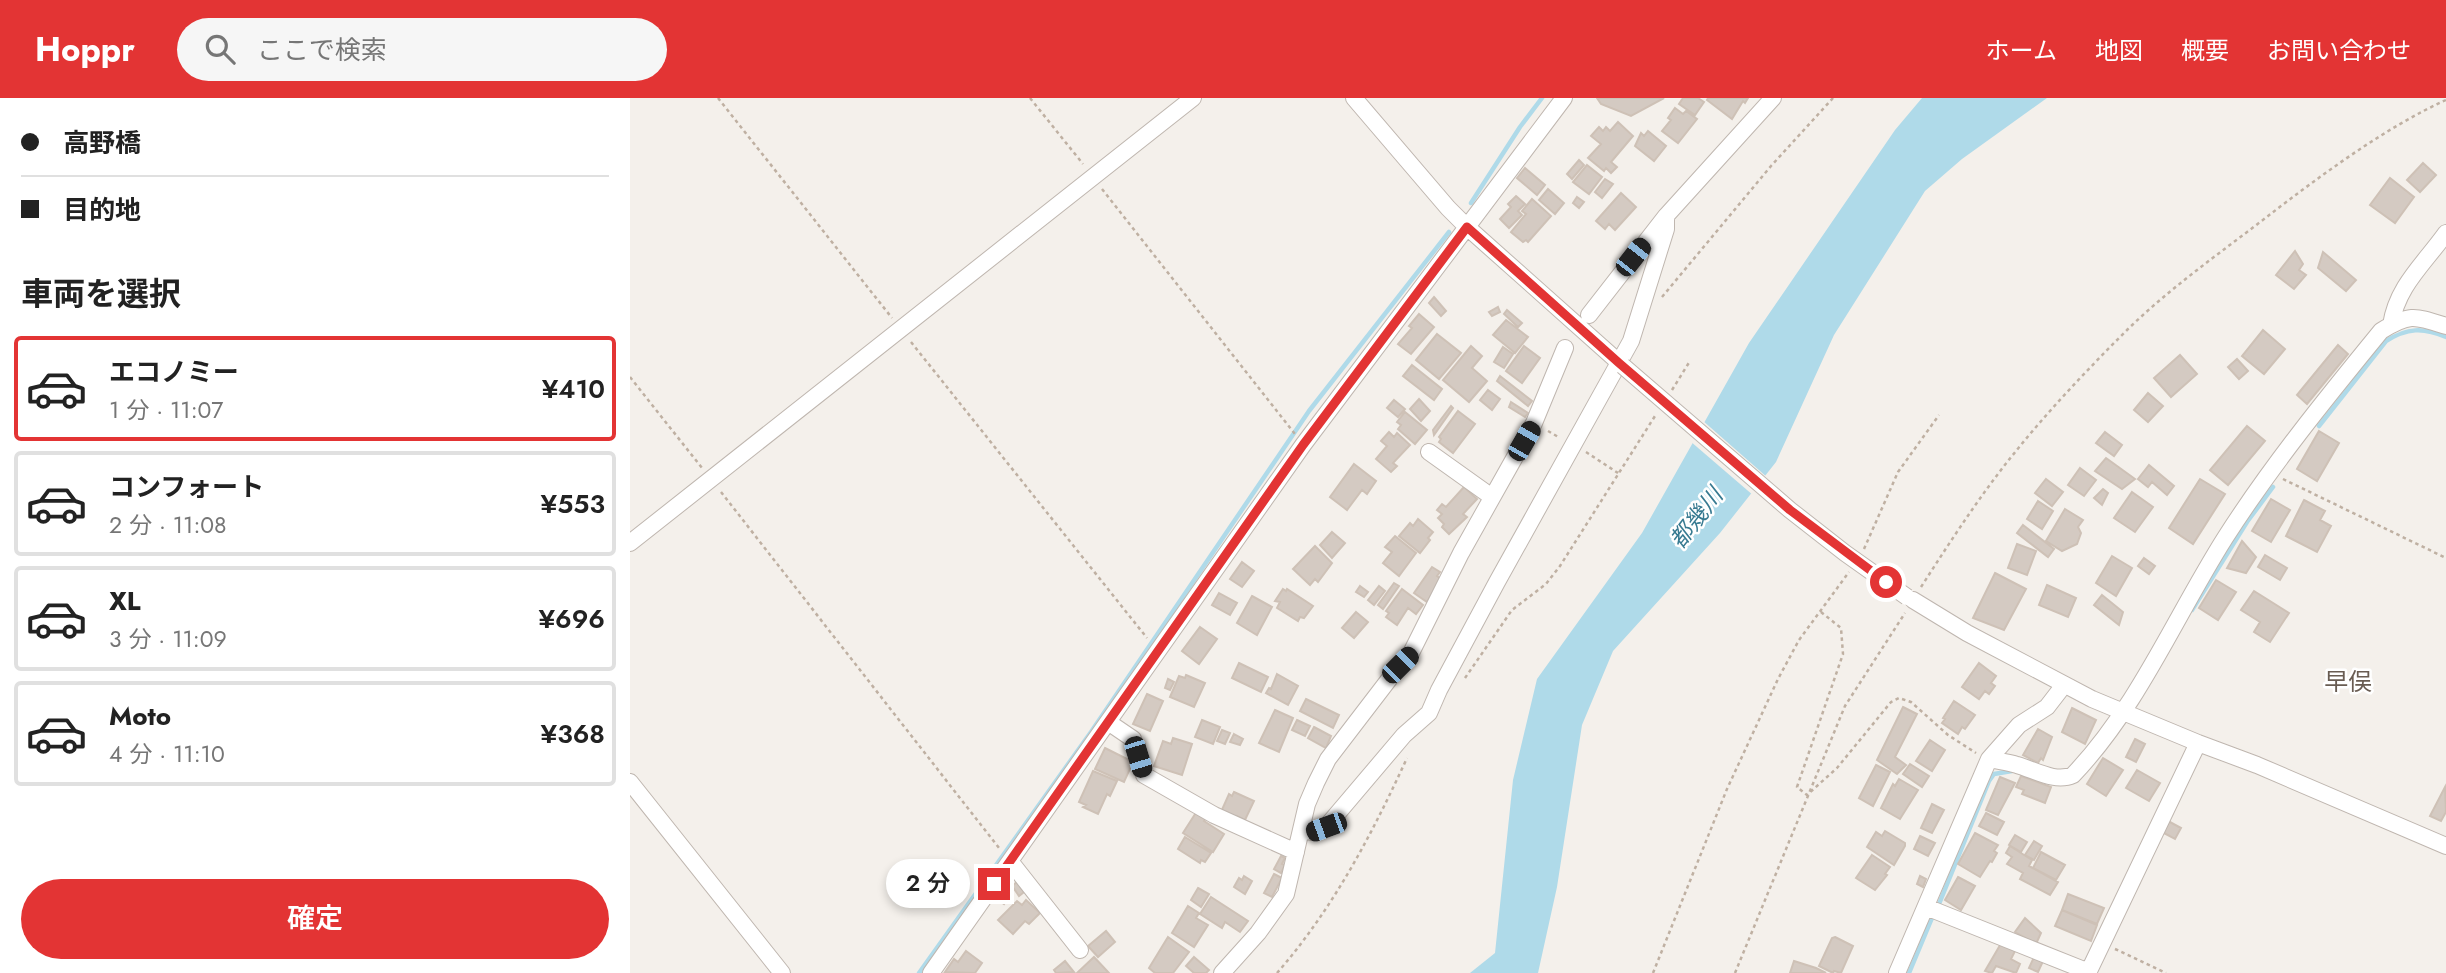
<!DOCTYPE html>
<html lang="ja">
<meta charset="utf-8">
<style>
:root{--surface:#fff;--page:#f6f6f6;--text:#222;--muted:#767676;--line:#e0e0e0;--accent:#e33434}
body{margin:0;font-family:Jost,"Noto Sans JP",sans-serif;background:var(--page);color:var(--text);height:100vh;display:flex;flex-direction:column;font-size:26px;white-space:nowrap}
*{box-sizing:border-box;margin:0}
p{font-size:23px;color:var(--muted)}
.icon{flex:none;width:38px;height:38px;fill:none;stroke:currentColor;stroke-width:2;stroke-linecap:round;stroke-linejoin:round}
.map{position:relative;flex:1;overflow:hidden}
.drawer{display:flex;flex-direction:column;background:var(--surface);width:630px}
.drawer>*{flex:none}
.top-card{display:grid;align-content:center;height:154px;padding:0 21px;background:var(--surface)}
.end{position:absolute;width:32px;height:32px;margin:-16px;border:9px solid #e33434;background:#fff;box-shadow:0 0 0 4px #fff}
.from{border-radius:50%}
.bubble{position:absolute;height:49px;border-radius:24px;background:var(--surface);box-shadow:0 4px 10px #0003;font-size:23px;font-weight:600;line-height:49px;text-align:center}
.car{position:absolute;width:21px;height:42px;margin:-21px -10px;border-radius:9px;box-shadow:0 0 5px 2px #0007;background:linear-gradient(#222 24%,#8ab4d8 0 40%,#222 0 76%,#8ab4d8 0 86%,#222 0)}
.top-card b{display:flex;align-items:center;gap:24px;height:66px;font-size:26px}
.top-card b+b{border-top:2px solid var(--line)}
.top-card i{width:18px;height:18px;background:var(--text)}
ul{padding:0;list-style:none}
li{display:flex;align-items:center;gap:21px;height:105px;margin:0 14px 10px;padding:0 7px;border:4px solid var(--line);border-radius:7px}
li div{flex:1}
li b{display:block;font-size:26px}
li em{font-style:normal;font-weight:600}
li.selected{border-color:var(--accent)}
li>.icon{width:63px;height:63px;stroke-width:1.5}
h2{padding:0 21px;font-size:32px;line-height:84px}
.action{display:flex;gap:14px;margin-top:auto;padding:14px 21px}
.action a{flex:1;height:80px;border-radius:42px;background:var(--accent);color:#fff;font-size:28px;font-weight:600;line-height:80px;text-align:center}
header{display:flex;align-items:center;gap:42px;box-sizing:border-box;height:98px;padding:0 35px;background:var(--accent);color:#fff}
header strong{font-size:33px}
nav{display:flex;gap:38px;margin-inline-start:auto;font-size:24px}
.search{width:490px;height:63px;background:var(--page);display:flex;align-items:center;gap:18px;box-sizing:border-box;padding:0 24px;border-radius:38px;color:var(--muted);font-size:26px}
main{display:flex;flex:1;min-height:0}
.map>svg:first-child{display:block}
.water{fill:#afdae9}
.pier{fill:#f4f0eb}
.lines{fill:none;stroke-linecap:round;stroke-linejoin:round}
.stream{stroke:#afdae9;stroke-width:4.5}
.building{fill:#d4cac2;stroke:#cec1b6;stroke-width:2}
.minor-casing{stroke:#bfb6af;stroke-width:18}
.path{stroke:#bfb0a2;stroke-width:2.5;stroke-dasharray:3.5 3.5;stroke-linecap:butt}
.minor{stroke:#fff;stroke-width:16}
.minor-bridge-casing{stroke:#bfb6af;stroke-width:18;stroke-linecap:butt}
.minor-bridge{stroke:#fff;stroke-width:16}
.route{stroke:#e33434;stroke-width:9}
.labels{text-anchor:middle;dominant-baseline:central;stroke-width:5;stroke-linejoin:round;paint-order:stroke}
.water-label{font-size:23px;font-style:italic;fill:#377a91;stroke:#fff}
.quarter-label{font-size:24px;fill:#695c52;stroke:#fff}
</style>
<header>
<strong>Hoppr</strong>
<div class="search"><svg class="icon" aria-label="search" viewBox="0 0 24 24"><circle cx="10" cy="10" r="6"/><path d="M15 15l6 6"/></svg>ここで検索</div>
<nav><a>ホーム</a><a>地図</a><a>概要</a><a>お問い合わせ</a></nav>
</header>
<main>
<section class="drawer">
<div class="top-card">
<b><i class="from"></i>高野橋</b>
<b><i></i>目的地</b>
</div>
<h2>車両を選択</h2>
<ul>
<li class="selected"><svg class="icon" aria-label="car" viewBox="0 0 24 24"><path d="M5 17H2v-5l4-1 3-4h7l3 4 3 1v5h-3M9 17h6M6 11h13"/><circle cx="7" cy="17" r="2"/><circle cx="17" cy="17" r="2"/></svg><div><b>エコノミー</b><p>1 分 · 11:07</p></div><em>¥410</em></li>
<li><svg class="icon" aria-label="car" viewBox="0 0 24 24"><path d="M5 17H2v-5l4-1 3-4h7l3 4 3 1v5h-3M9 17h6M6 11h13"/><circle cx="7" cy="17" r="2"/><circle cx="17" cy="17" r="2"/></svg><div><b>コンフォート</b><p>2 分 · 11:08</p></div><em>¥553</em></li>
<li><svg class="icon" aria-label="car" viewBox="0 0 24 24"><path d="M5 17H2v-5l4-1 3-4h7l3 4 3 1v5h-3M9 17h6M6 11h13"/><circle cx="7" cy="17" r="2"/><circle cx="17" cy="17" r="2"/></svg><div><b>XL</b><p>3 分 · 11:09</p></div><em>¥696</em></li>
<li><svg class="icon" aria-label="car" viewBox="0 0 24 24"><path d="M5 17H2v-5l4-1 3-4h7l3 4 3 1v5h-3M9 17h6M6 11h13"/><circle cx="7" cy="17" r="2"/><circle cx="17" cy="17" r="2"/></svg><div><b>Moto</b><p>4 分 · 11:10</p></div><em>¥368</em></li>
</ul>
<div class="action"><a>確定</a></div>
</section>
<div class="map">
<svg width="1816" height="875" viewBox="0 0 1816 875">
<rect width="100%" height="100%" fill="#f4f0eb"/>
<path class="water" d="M 1292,0 L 1417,0 L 1332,61 L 1295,93 L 1204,237 L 1146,364 L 1090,435 L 983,553 L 952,627 L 927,789 L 908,875 L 840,875 L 865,855 L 883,682 L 907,581 L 1012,435 L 1119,245 L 1265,32 Z"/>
<path class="pier" d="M 1072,322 L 1138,380 L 1124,398 L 1060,343 Z"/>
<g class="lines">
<path class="stream" d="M 841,105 L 890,29 L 912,0
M 1689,328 L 1756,243 C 1777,230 1793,229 1816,239
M 1562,512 L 1617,424 L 1643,389
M 1309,806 L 1359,683 L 1364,676 L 1382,673
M 289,875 L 461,634 L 679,313 L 819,134
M 1279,875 L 1302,820"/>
</g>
<path class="building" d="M 967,0 L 1034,0 L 1001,18 L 971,6 Z
M 1053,0 L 1068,0 L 1074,4 L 1065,17 L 1049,6 Z
M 1078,0 L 1118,0 L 1115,5 L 1113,3 L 1102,21 L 1077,2 Z
M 1045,10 L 1053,16 L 1056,13 L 1067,21 L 1048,45 L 1032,33 L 1041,22 L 1038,20 Z
M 988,24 L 1003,38 L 981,64 L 987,69 L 981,75 L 976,70 L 974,73 L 958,60 L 971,46 L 961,38 L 969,29 L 973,33 L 976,29 L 980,33 Z
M 1018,33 L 1036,48 L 1024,63 L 1005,48 L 1011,35 L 1014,38 Z
M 949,62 L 954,67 L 942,81 L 937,76 Z
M 1793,65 L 1806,77 L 1790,94 L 1777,82 Z
M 957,67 L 972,79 L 959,96 L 943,84 Z
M 895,70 L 915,87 L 907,97 L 887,80 Z
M 1760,80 L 1784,99 L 1765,125 L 1740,107 Z
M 975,81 L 983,86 L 972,100 L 965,94 Z
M 918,91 L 934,105 L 925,116 L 909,102 Z
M 991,95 L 1006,109 L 985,132 L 979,126 L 975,131 L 966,123 Z
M 886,98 L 895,106 L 888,113 L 892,117 L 879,130 L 870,121 L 881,109 L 878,106 Z
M 947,99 L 954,104 L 949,110 L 943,105 Z
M 902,101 L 921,118 L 898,144 L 896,142 L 893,144 L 881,134 L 896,116 L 892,113 Z
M 1665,153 L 1673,166 L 1669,172 L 1676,177 L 1664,191 L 1646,177 Z
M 1693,154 L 1726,182 L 1716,193 L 1688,170 Z
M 804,199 L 816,213 L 811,218 L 799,205 Z
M 868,209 L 870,214 L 862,218 L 859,214 Z
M 877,212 L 892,225 L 888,229 L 874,216 Z
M 789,216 L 804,229 L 781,256 L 768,246 L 782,230 L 779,228 Z
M 876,222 L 898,239 L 885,255 L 863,237 Z
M 1633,232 L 1655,251 L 1634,276 L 1612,258 Z
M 807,236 L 831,255 L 809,281 L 786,262 Z
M 1708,247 L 1718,256 L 1677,306 L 1667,297 Z
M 841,248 L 852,258 L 842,270 L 857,283 L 839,304 L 813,282 Z
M 894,248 L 910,260 L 892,285 L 876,273 Z
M 873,249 L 883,256 L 874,270 L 864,264 Z
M 1550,257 L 1567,276 L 1541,299 L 1524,280 Z
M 1607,261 L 1618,273 L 1609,281 L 1598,269 Z
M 782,267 L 812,291 L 804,302 L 773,278 Z
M 870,278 L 902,303 L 898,308 L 867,283 Z
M 858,292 L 870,301 L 862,312 L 850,302 Z
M 1518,295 L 1533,308 L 1518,324 L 1504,312 Z
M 789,301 L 800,313 L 791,323 L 780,311 Z
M 764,302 L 775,311 L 768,319 L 757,310 Z
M 881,304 L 898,315 L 895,319 L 879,309 Z
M 821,308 L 823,310 L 804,337 L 803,332 Z
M 828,313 L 845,326 L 823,355 L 809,344 L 811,341 L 809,339 Z
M 775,314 L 797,332 L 785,346 L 768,331 L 771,327 L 767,324 Z
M 1617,328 L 1635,343 L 1598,387 L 1580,372 Z
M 1689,333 L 1709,345 L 1687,383 L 1667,371 Z
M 759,334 L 764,339 L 767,335 L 780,347 L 763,365 L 767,368 L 761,374 L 746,361 L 757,348 L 751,343 Z
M 1475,334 L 1492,347 L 1484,358 L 1466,345 Z
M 1476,360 L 1505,381 L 1492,391 L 1465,373 Z
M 724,366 L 746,383 L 737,396 L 732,392 L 717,412 L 700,399 Z
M 1519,367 L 1544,388 L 1537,397 L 1522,384 L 1518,389 L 1508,381 Z
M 1450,370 L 1466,382 L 1454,398 L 1438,387 Z
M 1416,381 L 1433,394 L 1422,408 L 1405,395 Z
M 1570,381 L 1595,396 L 1563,446 L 1539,430 Z
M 834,389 L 847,401 L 833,416 L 837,419 L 819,436 L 812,429 L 814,426 L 808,420 L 812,416 L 807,412 L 812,406 L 816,409 Z
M 1473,391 L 1478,395 L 1472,407 L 1464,400 Z
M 1502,394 L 1523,409 L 1505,434 L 1484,420 Z
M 1641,401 L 1660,412 L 1641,444 L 1622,433 Z
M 1674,402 L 1695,413 L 1690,422 L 1701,428 L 1687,454 L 1656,438 Z
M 1408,403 L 1423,413 L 1412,431 L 1397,421 Z
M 1435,411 L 1453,422 L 1448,429 L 1451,435 L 1447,446 L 1432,453 L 1416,443 Z
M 788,421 L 803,434 L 798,440 L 800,442 L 790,455 L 769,438 L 780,425 L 783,428 Z
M 1393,427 L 1424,451 L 1418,459 L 1387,435 Z
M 702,434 L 715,445 L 702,460 L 690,447 Z
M 765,438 L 786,455 L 769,478 L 753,465 L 762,454 L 755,449 Z
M 1612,443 L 1626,459 L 1616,475 L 1597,470 Z
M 1387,446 L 1406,453 L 1397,477 L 1378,470 Z
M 685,448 L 702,465 L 688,484 L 685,481 L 680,487 L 663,471 Z
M 1635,457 L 1657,470 L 1650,482 L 1628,469 Z
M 1482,458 L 1502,470 L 1486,498 L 1466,485 Z
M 1514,460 L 1525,468 L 1519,476 L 1508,468 Z
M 612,464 L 624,473 L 612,489 L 600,481 Z
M 802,469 L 810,474 L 807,478 L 811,481 L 797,504 L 784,495 Z
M 1365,475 L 1396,491 L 1374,532 L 1343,520 Z
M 1586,482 L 1606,494 L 1588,522 L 1569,510 Z
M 764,485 L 769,488 L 753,511 L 748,507 Z
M 1417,487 L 1446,500 L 1438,519 L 1409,507 Z
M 730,488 L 738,494 L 734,499 L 726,494 Z
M 749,488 L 755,493 L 744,507 L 738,502 Z
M 653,491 L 656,493 L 657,491 L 683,508 L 674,520 L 670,519 L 668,523 L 647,510 L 650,504 L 645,503 Z
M 772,491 L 793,507 L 786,516 L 778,510 L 767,527 L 756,519 L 759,515 L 756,513 Z
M 1624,493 L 1659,515 L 1640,544 L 1624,534 L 1630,524 L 1611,512 Z
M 589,495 L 607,505 L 600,517 L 582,507 Z
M 1472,497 L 1493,514 L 1489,527 L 1464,507 Z
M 622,498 L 642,509 L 627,537 L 607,525 Z
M 726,514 L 738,524 L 724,540 L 712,530 Z
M 570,529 L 587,541 L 569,566 L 552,553 Z
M 609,565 L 638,579 L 631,594 L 602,580 Z
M 1349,565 L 1366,578 L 1361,585 L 1365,588 L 1359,596 L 1355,593 L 1349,601 L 1332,589 Z
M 647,576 L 668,588 L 658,607 L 636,595 L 639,590 L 641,591 Z
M 556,577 L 575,585 L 564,609 L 540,599 L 549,578 L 555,580 Z
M 538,581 L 544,584 L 540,592 L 535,590 Z
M 517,596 L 533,603 L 520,633 L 503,626 Z
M 676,601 L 709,617 L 703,630 L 670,613 Z
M 1324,603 L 1345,617 L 1335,631 L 1332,629 L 1328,636 L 1312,625 L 1315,621 L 1313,620 Z
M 1273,609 L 1287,616 L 1265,659 L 1276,667 L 1267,676 L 1247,662 Z
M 1442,610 L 1466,622 L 1455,646 L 1432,634 Z
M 645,612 L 663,620 L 649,654 L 629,645 Z
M 572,622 L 590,629 L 583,646 L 565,639 Z
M 667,622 L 680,628 L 675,638 L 662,632 Z
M 684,629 L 701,638 L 696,650 L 678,640 Z
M 1408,631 L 1422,639 L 1413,662 L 1411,660 L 1408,665 L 1393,657 Z
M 592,632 L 600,635 L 595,646 L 587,643 Z
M 604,636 L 613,641 L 610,647 L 600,644 Z
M 543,640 L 562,646 L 552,677 L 524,668 L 533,643 L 541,646 Z
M 1505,641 L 1515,646 L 1506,664 L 1496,659 Z
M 1300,642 L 1315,652 L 1302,673 L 1286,663 Z
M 475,650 L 503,664 L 494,684 L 465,671 Z
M 1473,660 L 1493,672 L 1476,698 L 1457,686 Z
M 1280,666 L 1299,678 L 1292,689 L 1273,676 Z
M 1246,667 L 1260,674 L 1243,708 L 1229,700 Z
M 1507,672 L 1530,685 L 1519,703 L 1496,690 Z
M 463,673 L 487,683 L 480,698 L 477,696 L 468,716 L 453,709 L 456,707 L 449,704 Z
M 1391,678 L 1421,689 L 1415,705 L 1392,696 L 1394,692 L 1386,689 Z
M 1370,679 L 1385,685 L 1368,717 L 1356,712 Z
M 1269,681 L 1288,692 L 1270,721 L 1251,710 L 1263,686 L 1265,688 Z
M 1815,689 L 1816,714 L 1811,723 L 1800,718 Z
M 604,694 L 624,703 L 615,722 L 607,718 L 606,720 L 591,714 L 599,696 L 602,698 Z
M 1302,706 L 1314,712 L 1302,735 L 1291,730 Z
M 567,713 L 577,719 L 574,723 L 594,736 L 583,754 L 553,735 Z
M 1356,715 L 1374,724 L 1367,737 L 1349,728 Z
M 1538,723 L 1551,730 L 1545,741 L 1532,734 Z
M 1255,733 L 1275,745 L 1275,748 L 1264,767 L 1237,749 L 1246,734 L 1252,738 Z
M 1345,735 L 1368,747 L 1364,753 L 1367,755 L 1362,764 L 1360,763 L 1350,779 L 1328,766 Z
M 1385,737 L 1397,744 L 1391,754 L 1379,747 Z
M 1290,738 L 1305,745 L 1298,758 L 1284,751 Z
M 555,739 L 581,755 L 575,764 L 571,762 L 570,765 L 548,751 Z
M 1404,743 L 1412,748 L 1404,762 L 1395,757 Z
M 1380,748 L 1402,762 L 1399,768 L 1428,784 L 1420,797 L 1390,781 L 1393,775 L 1377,766 L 1382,759 L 1376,755 Z
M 1411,754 L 1435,767 L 1426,782 L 1403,770 Z
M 1242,757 L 1260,769 L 1255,776 L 1257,777 L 1245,792 L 1226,780 Z
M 651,758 L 655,760 L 652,766 L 655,767 L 651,775 L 644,771 Z
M 644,776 L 652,780 L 642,799 L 634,795 Z
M 614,778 L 622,783 L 615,796 L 604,789 L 609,780 L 612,782 Z
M 1290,778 L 1296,781 L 1293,789 L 1287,786 Z
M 1328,779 L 1345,788 L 1331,812 L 1315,802 Z
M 387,784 L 394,794 L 389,798 L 382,788 Z
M 568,790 L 579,796 L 571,809 L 561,802 Z
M 374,791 L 381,795 L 374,806 L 367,801 Z
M 1438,796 L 1474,810 L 1467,826 L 1432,812 Z
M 581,799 L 618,823 L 610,834 L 595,824 L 592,830 L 570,816 Z
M 396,802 L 410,815 L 399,826 L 395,823 L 383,836 L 368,822 L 387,803 L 392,807 Z
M 558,808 L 569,815 L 566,820 L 578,827 L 564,849 L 542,835 Z
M 1432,812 L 1467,827 L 1461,843 L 1425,828 Z
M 1395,820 L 1411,835 L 1406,846 L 1385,834 Z
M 476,833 L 485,844 L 468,859 L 458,848 Z
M 538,839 L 559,854 L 543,875 L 525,875 L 519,870 Z
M 1205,839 L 1223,848 L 1211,875 L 1204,873 L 1203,875 L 1189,868 L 1202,840 Z
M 1373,842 L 1387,849 L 1381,861 L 1390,866 L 1386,875 L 1366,868 L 1362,875 L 1355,873 Z
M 336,853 L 352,865 L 345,875 L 315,874 L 324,861 L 328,864 Z
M 1405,857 L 1414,861 L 1408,874 L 1399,870 Z
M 464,859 L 479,875 L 447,875 Z
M 564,859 L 579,872 L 576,875 L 564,875 L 556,868 Z
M 435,863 L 444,874 L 426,875 L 424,872 Z
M 1164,863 L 1186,870 L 1196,875 L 1160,875 Z"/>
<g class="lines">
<g class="minor-casing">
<path id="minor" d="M 724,0 L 818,110 L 837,129 L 993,268
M 959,217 L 1036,118 L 1143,0
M 1761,227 C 1767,188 1794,166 1816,135
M 799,354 L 862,399
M 0,445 L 563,0
M 1283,502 L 1337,535 L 1462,601 L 1568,645 L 1627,667 L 1816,748
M 478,624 L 503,641 L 514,677 L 584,717 L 666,754
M 1359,661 C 1368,663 1378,664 1387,667 C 1405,672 1425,685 1443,677 C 1508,609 1545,519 1595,440 C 1641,368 1697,299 1751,233 C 1780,215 1785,218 1816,228
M 0,684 L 152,875
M 671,732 L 682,734 L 696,729 L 774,637 L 799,615 L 809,592 L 867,484 L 1001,243 L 1036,131 L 1036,118
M 380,763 L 450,852
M 1296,809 L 1459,874
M 301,875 L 673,347 L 934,0
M 592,875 L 628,835 L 656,796 L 677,706 L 686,685 L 698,661 L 770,567 L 781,555 L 831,455 L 904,325 L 935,250
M 1267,875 L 1359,661 L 1389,627 L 1417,609 L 1434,587
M 1458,875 L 1568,645"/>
</g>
<path class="path" d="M 88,0 L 262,220
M 400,0 L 453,66
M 472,91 L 665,336
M 1032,199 L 1141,68 L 1203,0
M 281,244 L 517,540
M 0,279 L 72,370
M 1042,292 L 1060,263
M 918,333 L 930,340
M 956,354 L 988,375
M 1653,381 L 1816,460
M 91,394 L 369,750
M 1234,451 L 1268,374 L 1309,317
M 1291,489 C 1320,444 1349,399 1382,358 C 1417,314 1457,272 1497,232 C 1540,190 1590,155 1638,118 C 1690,78 1756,29 1816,2
M 1191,514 L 1211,530 L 1213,556 L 1167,689 L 1177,697 L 1207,670 L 1261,604 L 1269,600 L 1281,604 L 1318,637 L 1346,655
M 835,580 L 882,512 L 916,486 L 930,468 L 1025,318
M 1485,851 L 1536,875
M 647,875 C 703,811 742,736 777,660
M 1023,875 L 1097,691 L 1148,581 L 1169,542 L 1219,474
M 1105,875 L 1215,608 L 1275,515"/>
<use href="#minor" class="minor"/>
<g class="minor-bridge-casing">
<path id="minor-bridge" d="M 993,268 L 1160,412 L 1215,455 L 1277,499"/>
</g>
<use href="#minor-bridge" class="minor-bridge"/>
</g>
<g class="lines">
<path class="route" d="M 364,786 L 673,347 L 837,129 L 989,265 L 1160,412 L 1256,484"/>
</g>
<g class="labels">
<g class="water-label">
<text transform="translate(1066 420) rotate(-52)">都幾川</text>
</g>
<g class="quarter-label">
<text x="1718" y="583">早俣</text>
</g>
</g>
</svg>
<i class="end from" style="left:1256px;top:484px"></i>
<i class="end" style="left:364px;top:786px"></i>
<div class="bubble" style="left:256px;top:761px;width:84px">2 分</div>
<i class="car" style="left:1003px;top:159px;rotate:38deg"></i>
<i class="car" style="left:894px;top:343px;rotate:30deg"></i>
<i class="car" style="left:770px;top:567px;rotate:45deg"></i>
<i class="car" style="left:508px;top:659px;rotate:163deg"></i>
<i class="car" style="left:696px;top:729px;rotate:250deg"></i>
</div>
</main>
